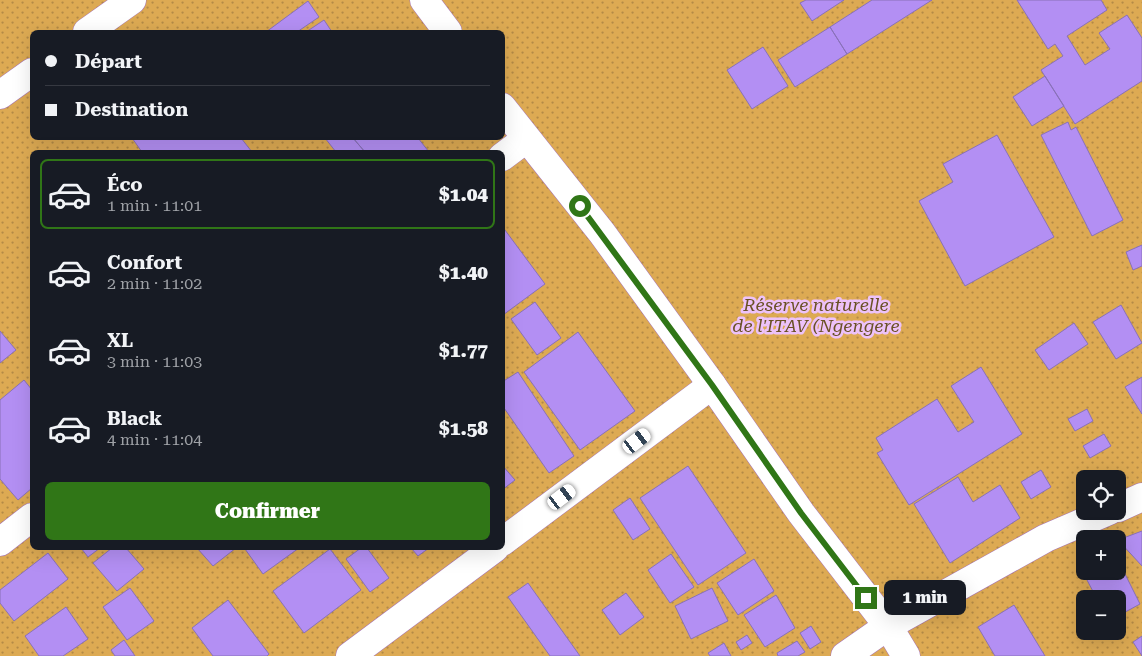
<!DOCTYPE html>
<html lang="fr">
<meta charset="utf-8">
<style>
:root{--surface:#171b24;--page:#242831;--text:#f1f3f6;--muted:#9ea1a6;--line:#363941;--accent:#307617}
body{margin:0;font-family:"Roboto Serif",serif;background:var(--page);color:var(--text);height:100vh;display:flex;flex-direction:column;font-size:19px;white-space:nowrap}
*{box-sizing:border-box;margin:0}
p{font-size:16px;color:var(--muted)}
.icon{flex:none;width:28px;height:28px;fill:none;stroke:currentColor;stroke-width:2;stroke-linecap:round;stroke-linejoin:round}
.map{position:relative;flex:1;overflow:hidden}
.side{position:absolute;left:30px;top:150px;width:475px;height:400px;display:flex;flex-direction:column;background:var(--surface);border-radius:8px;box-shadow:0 5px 20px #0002}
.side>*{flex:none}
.banner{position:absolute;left:30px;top:30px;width:475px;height:110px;border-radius:8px;box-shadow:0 5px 20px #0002;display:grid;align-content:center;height:110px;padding:0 15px;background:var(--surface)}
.controls{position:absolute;left:1076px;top:470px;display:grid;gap:10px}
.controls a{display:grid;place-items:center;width:50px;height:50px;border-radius:8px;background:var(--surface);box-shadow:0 5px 20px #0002;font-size:25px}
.end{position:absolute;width:22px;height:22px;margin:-11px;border:6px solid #307617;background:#fff;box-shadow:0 0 0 2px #fff}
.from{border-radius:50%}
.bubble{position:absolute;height:35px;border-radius:8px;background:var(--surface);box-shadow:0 5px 20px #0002;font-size:16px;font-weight:800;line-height:35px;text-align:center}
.car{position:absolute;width:15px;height:30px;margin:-15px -8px;border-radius:6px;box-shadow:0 0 4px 1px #0007;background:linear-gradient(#fff 24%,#345 0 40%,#fff 0 76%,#345 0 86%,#fff 0)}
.banner b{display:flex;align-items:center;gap:18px;height:48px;font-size:19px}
.banner b+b{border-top:1px solid var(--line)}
.banner i{width:12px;height:12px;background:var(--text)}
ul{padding:9px 0 0;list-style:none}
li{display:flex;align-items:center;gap:15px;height:70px;margin:0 10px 8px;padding:0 5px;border:2px solid transparent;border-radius:8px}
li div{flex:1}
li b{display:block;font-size:19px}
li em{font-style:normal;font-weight:800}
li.current{border-color:var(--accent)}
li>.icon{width:45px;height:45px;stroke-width:1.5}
.action{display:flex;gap:10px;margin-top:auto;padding:10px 15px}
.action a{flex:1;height:58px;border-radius:8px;background:var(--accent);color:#fff;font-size:20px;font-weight:800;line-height:58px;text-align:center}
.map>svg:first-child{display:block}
.park{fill:url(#park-dots);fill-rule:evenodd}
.building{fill:#b38ff3;stroke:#8971b8}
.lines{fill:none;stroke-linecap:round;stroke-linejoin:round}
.street-casing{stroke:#a774b4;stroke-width:29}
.secondary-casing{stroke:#a774b4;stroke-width:29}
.highway-casing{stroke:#a774b4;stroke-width:29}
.street{stroke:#fff;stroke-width:28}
.secondary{stroke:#fff;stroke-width:28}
.highway{stroke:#fff;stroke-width:28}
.route{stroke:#307617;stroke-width:6}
.labels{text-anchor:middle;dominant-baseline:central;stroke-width:5;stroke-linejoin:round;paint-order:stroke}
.park-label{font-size:18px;font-style:italic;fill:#6a5125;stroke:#edc2f9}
</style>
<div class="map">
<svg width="1142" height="656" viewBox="0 0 1142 656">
<defs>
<pattern id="park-dots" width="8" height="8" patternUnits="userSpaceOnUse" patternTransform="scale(1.25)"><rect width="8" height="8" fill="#ddaa53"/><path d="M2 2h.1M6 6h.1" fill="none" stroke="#b48a46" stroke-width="1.8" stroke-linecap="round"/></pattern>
</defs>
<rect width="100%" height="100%" fill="#e6b0f4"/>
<path class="park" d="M 0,0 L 1142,0 L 1142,656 L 0,656 ZM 32,32 L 502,32 L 502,138 L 32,138 ZM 32,152 L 502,152 L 502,548 L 32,548 ZM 1085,479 L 1118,479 L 1118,511 L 1085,511 ZM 1085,539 L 1118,539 L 1118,571 L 1085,571 ZM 1085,599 L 1118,599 L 1118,631 L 1085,631 Z"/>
<path class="building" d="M 806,0 L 844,0 L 812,21 L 800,3 Z
M 872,0 L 932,0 L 847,54 L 830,27 Z
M 1017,0 L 1101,0 L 1107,10 L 1067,36 L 1085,65 L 1110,49 L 1099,33 L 1127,15 L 1142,38 L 1142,81 L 1075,124 L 1041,70 L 1063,56 L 1055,44 L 1048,49 Z
M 308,1 L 319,17 L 297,32 L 266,32 Z
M 324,20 L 332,32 L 306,32 Z
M 830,27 L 847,54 L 795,87 L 778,60 Z
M 763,47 L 788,86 L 752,109 L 727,70 Z
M 1045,76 L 1064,106 L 1032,126 L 1013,97 Z
M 1068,122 L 1071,130 L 1076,127 L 1123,220 L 1092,236 L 1041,135 Z
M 997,135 L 1054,237 L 965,286 L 919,201 L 953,182 L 943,164 Z
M 132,138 L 241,138 L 252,152 L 142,152 Z
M 325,138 L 353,138 L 365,152 L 336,152 Z
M 353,138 L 418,138 L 429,152 L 365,152 Z
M 502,226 L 545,284 L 503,315 L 502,315 Z
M 1142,245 L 1142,266 L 1133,270 L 1126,252 Z
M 535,302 L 561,338 L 537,355 L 511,319 Z
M 1121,305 L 1142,343 L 1116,359 L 1093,322 Z
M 1074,323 L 1088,344 L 1049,370 L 1035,350 Z
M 0,331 L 16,350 L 0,363 Z
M 578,332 L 635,411 L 580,450 L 524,372 Z
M 981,367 L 1022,434 L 909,505 L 877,453 L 883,450 L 876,438 L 937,399 L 958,432 L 974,422 L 951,386 Z
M 518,372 L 574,456 L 549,473 L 502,405 L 502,382 Z
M 1142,377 L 1142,414 L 1125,387 Z
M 24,380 L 32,390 L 32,488 L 18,500 L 0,479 L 0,400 Z
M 1087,409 L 1093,421 L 1075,431 L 1068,419 Z
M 1104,434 L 1111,446 L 1090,458 L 1083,446 Z
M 502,465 L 515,480 L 502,490 Z
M 688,466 L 746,553 L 698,585 L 640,498 Z
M 1041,470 L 1051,487 L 1031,499 L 1021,482 Z
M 958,477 L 973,502 L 1000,485 L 1020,518 L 950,563 L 914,504 Z
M 630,498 L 650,529 L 633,540 L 613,510 Z
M 1142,531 L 1142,566 L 1118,540 Z
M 81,548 L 100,548 L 88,557 Z
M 112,548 L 126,548 L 144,569 L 117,591 L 93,563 Z
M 197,548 L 236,548 L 213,566 Z
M 247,548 L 299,548 L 263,574 L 245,549 Z
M 361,548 L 367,548 L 389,578 L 370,592 L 346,559 Z
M 411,548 L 429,548 L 418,556 Z
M 330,549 L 361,590 L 304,633 L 273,591 Z
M 48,553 L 68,579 L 14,621 L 0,603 L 0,590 Z
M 671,554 L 694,587 L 670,603 L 648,570 Z
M 1085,557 L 1085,571 L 1118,571 L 1118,560 L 1140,604 L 1118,616 L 1118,599 L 1097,599 L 1077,561 Z
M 754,559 L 774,591 L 738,615 L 717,583 Z
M 528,583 L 580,656 L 550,656 L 508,597 Z
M 130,588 L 154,621 L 127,640 L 103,607 Z
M 712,588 L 728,621 L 691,639 L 675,606 Z
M 626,593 L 644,617 L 620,635 L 602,610 Z
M 776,595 L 795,628 L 765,647 L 744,615 Z
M 228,600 L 269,654 L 267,656 L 213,656 L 192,628 Z
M 1014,605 L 1045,656 L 995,656 L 978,627 Z
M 66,607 L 88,639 L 63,656 L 39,656 L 25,636 Z
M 811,626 L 821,642 L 810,649 L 800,633 Z
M 747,635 L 752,643 L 741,650 L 736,642 Z
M 1142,636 L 1142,656 L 1133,642 Z
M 124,640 L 135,656 L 115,656 L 111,650 Z
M 797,641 L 805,652 L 798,656 L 778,656 L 777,653 Z
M 724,643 L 731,656 L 710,656 L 708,653 Z"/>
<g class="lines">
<g class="street-casing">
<path id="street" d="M 502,157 L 526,139
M 0,542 L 32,517
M 502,542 L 712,385
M 350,656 L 495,548
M 845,656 L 888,626"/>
</g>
<g class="secondary-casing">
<path id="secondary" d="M 87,32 L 132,0
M 0,95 L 32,72
M 1118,508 L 1142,497
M 888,626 L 1046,538 L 1109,511"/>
</g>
<g class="highway-casing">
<path id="highway" d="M 424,0 L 448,32
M 502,107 L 602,233 L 712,385 L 801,513 L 888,626 L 906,656"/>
</g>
<use href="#street" class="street"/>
<use href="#secondary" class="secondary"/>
<use href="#highway" class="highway"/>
</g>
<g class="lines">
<path class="route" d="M 580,206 L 712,385 L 801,513 L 866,598"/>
</g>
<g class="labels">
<g class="park-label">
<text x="816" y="304">Réserve naturelle<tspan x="816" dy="21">de l'ITAV (Ngengere</tspan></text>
</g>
</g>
</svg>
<div class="controls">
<a><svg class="icon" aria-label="locate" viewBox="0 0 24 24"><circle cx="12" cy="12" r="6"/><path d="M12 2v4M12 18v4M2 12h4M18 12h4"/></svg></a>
<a>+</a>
<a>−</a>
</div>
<i class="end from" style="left:580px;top:206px"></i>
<i class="end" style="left:866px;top:598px"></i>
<div class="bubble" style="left:884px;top:580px;width:82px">1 min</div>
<i class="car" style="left:637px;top:441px;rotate:53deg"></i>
<i class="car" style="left:562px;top:497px;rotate:53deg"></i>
<div class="banner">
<b><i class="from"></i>Départ</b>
<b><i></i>Destination</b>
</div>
<section class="side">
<ul>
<li class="current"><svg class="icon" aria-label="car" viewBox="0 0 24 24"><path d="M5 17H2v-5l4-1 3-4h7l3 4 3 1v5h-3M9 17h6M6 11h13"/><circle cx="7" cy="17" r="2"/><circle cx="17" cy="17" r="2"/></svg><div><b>Éco</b><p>1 min · 11:01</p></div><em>$1.04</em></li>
<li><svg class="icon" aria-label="car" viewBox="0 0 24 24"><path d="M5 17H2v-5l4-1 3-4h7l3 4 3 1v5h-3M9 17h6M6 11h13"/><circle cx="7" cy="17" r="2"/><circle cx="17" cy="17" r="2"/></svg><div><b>Confort</b><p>2 min · 11:02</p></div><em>$1.40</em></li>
<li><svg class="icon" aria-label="car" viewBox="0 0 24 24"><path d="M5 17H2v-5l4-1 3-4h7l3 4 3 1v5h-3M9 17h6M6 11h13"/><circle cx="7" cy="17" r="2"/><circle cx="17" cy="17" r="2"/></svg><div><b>XL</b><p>3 min · 11:03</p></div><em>$1.77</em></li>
<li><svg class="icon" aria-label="car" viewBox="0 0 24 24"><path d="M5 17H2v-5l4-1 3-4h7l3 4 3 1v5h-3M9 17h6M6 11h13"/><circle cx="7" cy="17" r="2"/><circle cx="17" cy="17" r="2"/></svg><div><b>Black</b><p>4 min · 11:04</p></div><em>$1.58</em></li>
</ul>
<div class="action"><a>Confirmer</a></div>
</section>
</div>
